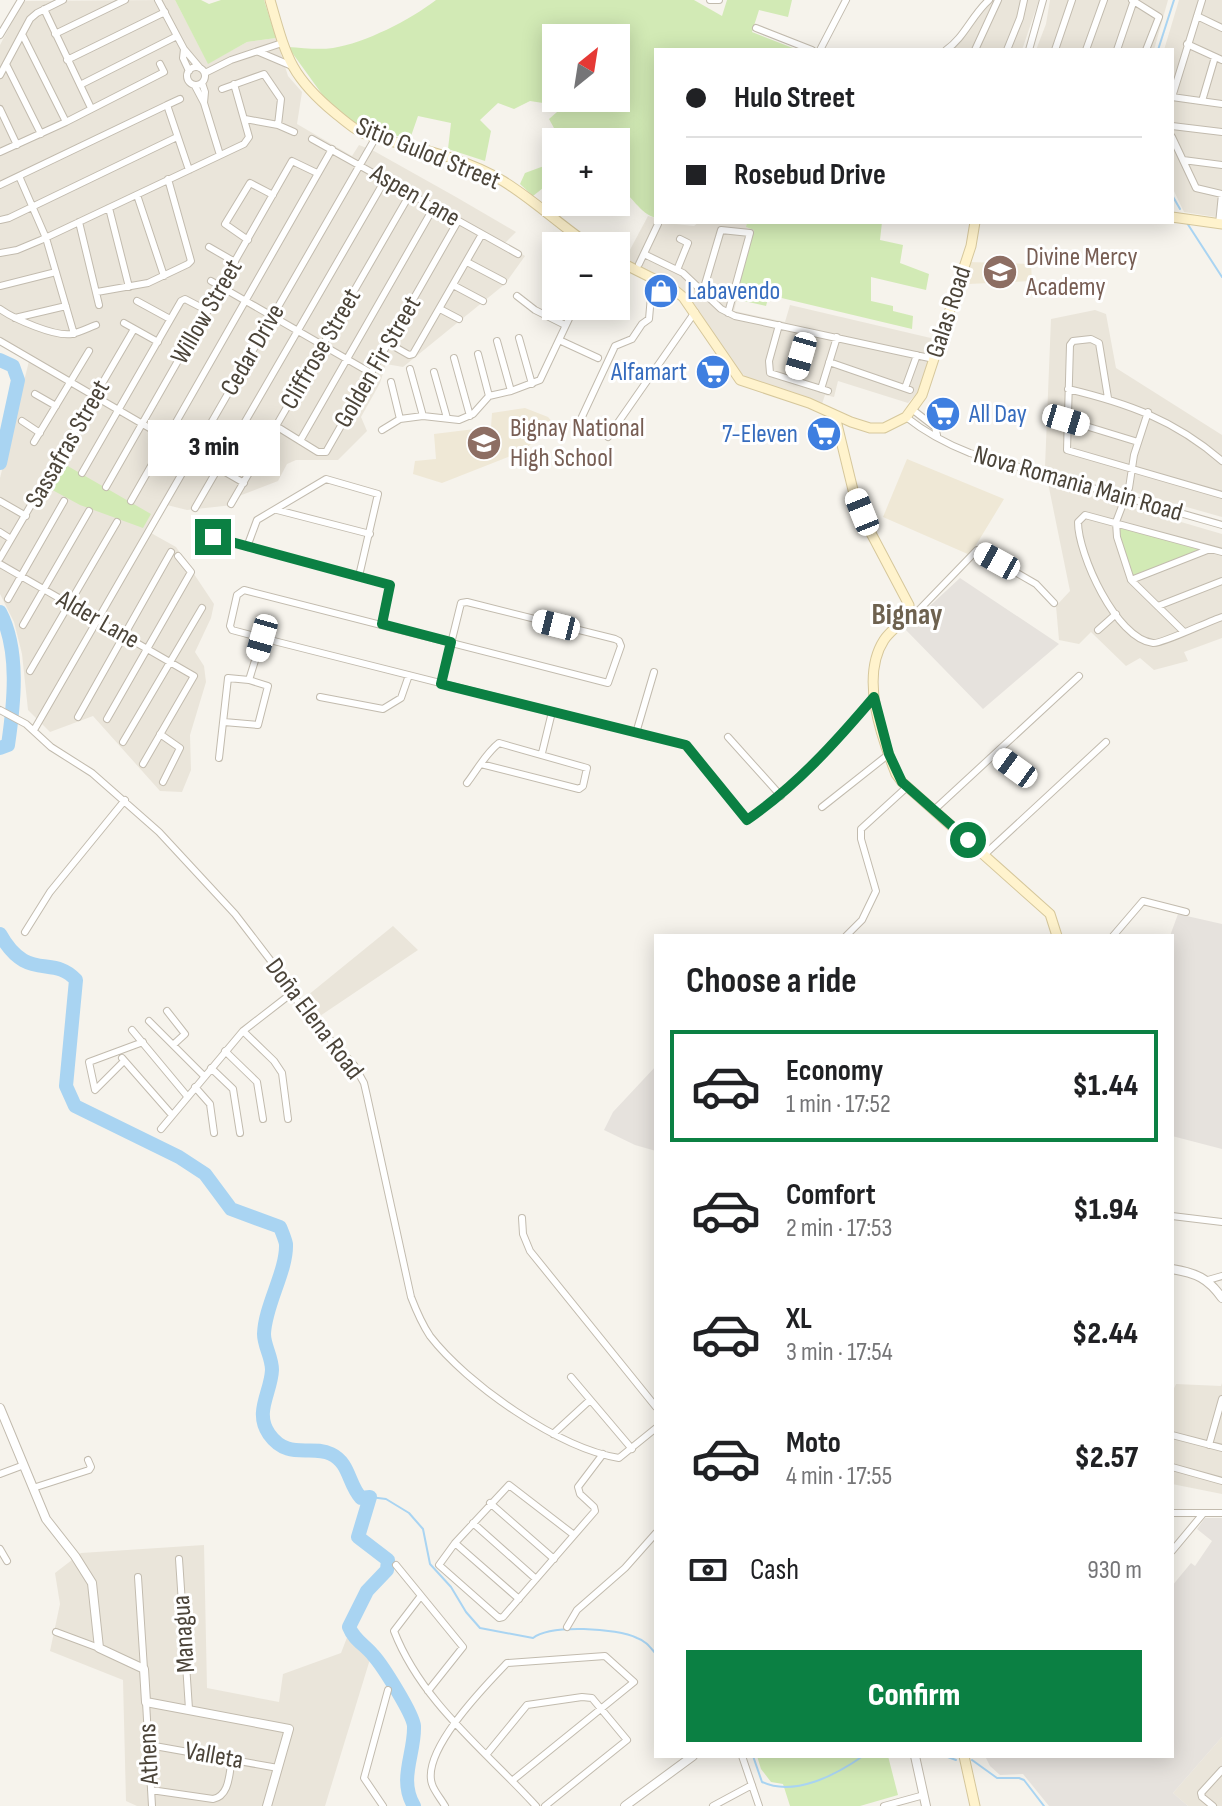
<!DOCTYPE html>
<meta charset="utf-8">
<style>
:root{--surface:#fff;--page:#f6f6f6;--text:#202124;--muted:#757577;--line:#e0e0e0;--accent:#0b8043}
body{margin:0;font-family:"Sofia Sans Condensed",sans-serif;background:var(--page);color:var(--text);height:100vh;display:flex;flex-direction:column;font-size:30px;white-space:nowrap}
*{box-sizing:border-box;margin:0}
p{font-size:26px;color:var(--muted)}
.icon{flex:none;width:44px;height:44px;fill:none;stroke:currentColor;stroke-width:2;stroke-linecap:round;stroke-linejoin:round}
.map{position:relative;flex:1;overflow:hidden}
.side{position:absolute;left:654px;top:934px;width:520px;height:824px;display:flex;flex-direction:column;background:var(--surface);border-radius:0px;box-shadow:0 4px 20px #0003}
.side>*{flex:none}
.top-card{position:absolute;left:654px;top:48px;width:520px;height:176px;border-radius:0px;box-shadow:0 4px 20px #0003;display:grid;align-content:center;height:176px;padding:0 32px;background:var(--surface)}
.needle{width:52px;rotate:30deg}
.buttons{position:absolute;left:542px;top:24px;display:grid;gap:16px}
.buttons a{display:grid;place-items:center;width:88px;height:88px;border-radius:0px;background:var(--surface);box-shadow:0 4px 20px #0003;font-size:40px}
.end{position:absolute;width:36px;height:36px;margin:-18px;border:10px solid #0b8043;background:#fff;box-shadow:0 0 0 4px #fff}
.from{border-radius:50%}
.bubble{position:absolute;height:56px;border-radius:0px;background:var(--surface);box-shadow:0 4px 20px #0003;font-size:26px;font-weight:800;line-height:56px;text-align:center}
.car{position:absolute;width:24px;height:48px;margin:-24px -12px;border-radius:10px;box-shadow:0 0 6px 2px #0007;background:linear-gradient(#fff 24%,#345 0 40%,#fff 0 76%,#345 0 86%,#fff 0)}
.top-card b{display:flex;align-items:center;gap:28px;height:76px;font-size:30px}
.top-card b+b{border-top:2px solid var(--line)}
.top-card i{width:20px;height:20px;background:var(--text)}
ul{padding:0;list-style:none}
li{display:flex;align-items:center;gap:24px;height:112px;margin:0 16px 12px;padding:0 16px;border:4px solid transparent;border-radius:0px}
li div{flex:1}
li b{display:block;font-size:30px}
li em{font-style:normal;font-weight:800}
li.selected{border-color:var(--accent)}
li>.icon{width:72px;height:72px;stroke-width:1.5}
h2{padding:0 32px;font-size:36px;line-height:96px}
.pay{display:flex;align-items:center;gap:20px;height:88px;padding:0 32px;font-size:30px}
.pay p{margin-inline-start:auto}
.primary-button{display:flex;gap:16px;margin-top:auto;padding:16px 32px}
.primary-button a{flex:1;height:92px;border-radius:0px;background:var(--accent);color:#fff;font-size:32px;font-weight:800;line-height:92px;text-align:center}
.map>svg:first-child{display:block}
.residential{fill:#eae5da}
.industrial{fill:#e6e2dd}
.education{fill:#efe8d6}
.green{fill:#d2eab5;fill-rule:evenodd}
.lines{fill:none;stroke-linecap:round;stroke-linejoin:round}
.stream{stroke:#a9d4f2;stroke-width:2}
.river{stroke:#a9d4f2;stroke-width:14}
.minor-casing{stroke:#c2bbae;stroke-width:8}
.tertiary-casing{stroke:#c2bbae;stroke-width:10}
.secondary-casing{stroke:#d6c79b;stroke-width:11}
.minor{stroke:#fff;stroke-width:6}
.tertiary{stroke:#fff;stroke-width:8}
.secondary{stroke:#fff3cd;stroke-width:9}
.route{stroke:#0b8043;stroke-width:10}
.labels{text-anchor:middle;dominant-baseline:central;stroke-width:6;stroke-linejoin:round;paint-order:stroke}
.street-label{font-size:26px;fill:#4b4439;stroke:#fff}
.education-label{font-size:26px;fill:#785e54;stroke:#fff;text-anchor:start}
.shop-label{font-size:26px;fill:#366cbe;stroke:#fff;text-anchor:start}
.quarter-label{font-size:30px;font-weight:bold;fill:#6e6250;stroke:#fff}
</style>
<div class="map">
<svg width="1222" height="1806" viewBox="0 0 1222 1806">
<rect width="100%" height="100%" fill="#f6f3ec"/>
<path class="residential" d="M 175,0 L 208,63 L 247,42 L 276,38 L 288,76 L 302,92 L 297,124 L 352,156 L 359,145 L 374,151 L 456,197 L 516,232 L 505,243 L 525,256 L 505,284 L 403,367 L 386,364 L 380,383 L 361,417 L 367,431 L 338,460 L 296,460 L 287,464 L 278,481 L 239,496 L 233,505 L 187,510 L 167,505 L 151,533 L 176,547 L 214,604 L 211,618 L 195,652 L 204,666 L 206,682 L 190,735 L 191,770 L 182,792 L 160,791 L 93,716 L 50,732 L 28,710 L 22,654 L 14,622 L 0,594 L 0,478 L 29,361 L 0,344 L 0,45 L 22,3 L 26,1 Z
M 993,0 L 1039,0 L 1022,50 L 953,50 Z
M 1050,0 L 1168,0 L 1154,50 L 1036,50 L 1046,24 Z
M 1179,0 L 1222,0 L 1222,218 L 1184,212 L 1172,187 L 1172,50 L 1164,50 Z
M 648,216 L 656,218 L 656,222 L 694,226 L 699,222 L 747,222 L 746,227 L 755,229 L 734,311 L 785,322 L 790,305 L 935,339 L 918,392 L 908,403 L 838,381 L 834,397 L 825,395 L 822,404 L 747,378 L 738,370 L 695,305 L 678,286 L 624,261 Z
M 1095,310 L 1106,314 L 1116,368 L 1222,435 L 1222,517 L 1045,467 L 1051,319 Z
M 1048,483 L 1222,534 L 1222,638 L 1184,652 L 1188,661 L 1154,670 L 1140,658 L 1126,666 L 1091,632 L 1079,644 L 1059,640 L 1056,606 L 1070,591 Z
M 393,926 L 418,950 L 317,1018 L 302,1000 Z
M 1222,1383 L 1222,1494 L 1172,1484 L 1172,1393 L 1176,1384 L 1221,1386 Z
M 204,1545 L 207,1688 L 279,1702 L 283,1674 L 341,1653 L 348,1635 L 371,1656 L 325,1806 L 137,1806 L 126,1801 L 123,1680 L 50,1651 L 60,1604 L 55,1573 L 81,1553 Z
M 1222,1737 L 1222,1806 L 1188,1806 L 1173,1793 Z"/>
<path class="industrial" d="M 960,578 L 1059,644 L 983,709 L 905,629 Z
M 1178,914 L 1222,924 L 1222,1149 L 1172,1136 L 1170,936 Z
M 656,1066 L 656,1151 L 635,1145 L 604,1130 L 613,1112 Z
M 1205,1518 L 1222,1518 L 1222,1737 L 1173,1793 L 1188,1806 L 1049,1806 L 1023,1774 L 1000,1775 L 990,1766 L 985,1756 L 1172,1756 L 1172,1586 L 1191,1563 L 1195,1566 L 1212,1541 L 1197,1529 Z"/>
<path class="education" d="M 969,262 L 1031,264 L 1032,281 L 968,284 Z
M 525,408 L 548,417 L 554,424 L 523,451 L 442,483 L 413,474 L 415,461 L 436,459 L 434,434 L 491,427 L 492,413 Z
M 907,459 L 1004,499 L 970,555 L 883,517 Z"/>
<path class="green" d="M 175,0 L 201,0 L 209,4 L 221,0 L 264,0 L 276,38 L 247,42 L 208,64 Z
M 436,0 L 694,0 L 722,16 L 727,0 L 792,0 L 788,17 L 759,10 L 752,32 L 798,50 L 656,50 L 656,218 C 640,214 631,194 616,185 L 616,142 L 556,142 L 556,185 L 543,188 L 533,196 L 520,184 L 525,173 L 552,163 L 551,148 L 545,143 L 554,128 L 549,119 L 557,112 L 556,100 L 546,97 L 543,103 L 530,101 L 514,109 L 498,103 L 480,120 L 491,131 L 485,161 L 448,149 L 451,123 L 418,116 L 410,139 L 359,127 L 324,97 L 288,47 C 303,48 319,50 333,48 C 365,43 410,20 436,0 ZM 556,38 L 616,38 L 616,98 L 556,98 Z
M 747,222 L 882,222 L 880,240 L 903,245 L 900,263 L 929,274 L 926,290 L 871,277 L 871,301 L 893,306 L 893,311 L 913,316 L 912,329 L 769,295 L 766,306 L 735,299 L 754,230 L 746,227 Z
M 59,461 L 151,514 L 143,528 L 80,505 L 45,486 Z
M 1117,525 L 1200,550 L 1132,576 L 1128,569 Z
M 757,1756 L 772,1758 L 888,1756 L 898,1795 L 860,1806 L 790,1806 L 783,1784 L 771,1782 L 761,1769 Z"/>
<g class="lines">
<path class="stream" d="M 1158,50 L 1174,0
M 1172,195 L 1180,209
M 1187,223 L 1222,277
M 370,1497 L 386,1499 L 409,1513 L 423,1529 L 430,1564 L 451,1587 L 466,1612 L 480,1628 L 533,1638 C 550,1624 617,1628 637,1638 C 646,1641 650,1647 656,1654
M 753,1756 L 762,1782 C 794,1797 836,1775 863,1756
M 945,1756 L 956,1760
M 972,1760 L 997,1778 L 1019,1778 L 1024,1780 L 1044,1806"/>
<path class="river" d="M 0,360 L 13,366 L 18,380 L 0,463
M 0,612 C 20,650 14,704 8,745 L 0,748
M 0,934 C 27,983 53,954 76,980 L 66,1086 L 75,1106 L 179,1157 L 205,1174 L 231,1209 L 280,1227 C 282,1232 285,1239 286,1244 C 287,1271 265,1305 264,1334 C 264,1346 272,1357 272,1370 C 271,1393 254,1412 269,1434 C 288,1461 311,1444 331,1454 C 350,1463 348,1484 361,1498 L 370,1497 L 358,1537 L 388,1560 L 387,1570 L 367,1591 L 349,1627 C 354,1640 365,1645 373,1655 C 383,1666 413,1714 414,1726 C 415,1754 398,1779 414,1806"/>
<g class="minor-casing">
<path id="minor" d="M 158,0 L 184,49
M 710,0 L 719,0
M 1132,0 L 1159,17 L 1146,50
M 1202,0 L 1172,97 L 1222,104
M 44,9 L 91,108
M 1197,16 L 1222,28
M 756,28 L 812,50
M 22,34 L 66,122
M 55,34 L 125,0
M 0,35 L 21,0
M 1187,44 L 1222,60
M 820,50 L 846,0
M 946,50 C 964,38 972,15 989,0
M 975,50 L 998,0
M 1007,50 L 1020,18 L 1024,0
M 1029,50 L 1043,0
M 1055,50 L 1072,0
M 1086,50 L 1104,0
M 1117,50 L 1134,0
M 259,52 L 292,66
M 67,60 L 165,12
M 6,64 L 41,134
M187 76a9 9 0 1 1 18 0a9 9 0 1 1-18 0Z
M 189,71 L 183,58 L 184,49 L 200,68
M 205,73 L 231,60 L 282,43
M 0,75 L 30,19 L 37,13 L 63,0
M 80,85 L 177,36
M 195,86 L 204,103 L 205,92 L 202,83
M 222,89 L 264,74 L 281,99 L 278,125
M 1202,101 L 1215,57
M 204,103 L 220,155
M 167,105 L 180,99
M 0,109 L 17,145
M 245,119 L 278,125 L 294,132
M 1172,126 L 1222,132
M 1172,137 L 1196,188 L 1222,194
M 312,139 L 518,254
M 0,152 L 66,122 L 164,72 L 160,64
M 1183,160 L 1222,165
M 19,176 L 46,238 L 74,334
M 0,185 L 167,105 L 189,170
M 137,195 L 164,276
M 109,208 L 129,287
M 0,220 L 9,218 L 177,137
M 79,222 L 99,305
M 1219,224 L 1222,194
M 248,240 L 225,224 L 250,183 L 273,195
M 209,247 L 235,262
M 0,253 L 17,250 L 41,240 L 244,144 L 249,137 L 234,84
M 644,254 L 683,273 L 721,309 L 735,316 L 934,359
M 467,262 L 503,281
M 639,264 L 658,224
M 677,270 L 688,243 L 680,239
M 211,281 L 371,373
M 453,285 L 483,301
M 0,286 L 56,272
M 703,291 L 721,230 L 750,233 L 728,313
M 97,292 L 148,283 L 188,264 L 191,261 L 168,179
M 517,296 L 535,310 L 565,325
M 137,301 L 170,319
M 0,309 C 14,319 55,337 72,334 C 80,332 88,328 96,325
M 440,309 L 459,319
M 15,318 L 66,306
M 124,323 L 158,342
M 779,325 L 769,361 L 770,373 L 828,391
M 519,338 L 532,384
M 559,340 L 598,358
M 0,341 L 244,483
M 497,341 L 511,391
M 388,343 L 409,355 L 413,354 L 482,234
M 478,354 L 489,396
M 454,358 L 470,416
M 829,362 L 910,390
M 410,369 L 423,416
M 434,372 L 447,418
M 793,380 L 808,332
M 391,382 L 400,419
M 905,388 L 917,355
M 821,389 L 837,337
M 1068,389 C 1127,403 1175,420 1222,461
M 35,394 L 56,406
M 1108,398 L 1099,343 L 1091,339 L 1073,341 L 1070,345 L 1067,450 L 1222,495
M 913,410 L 935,427 L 937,435
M 1148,412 L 1134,455 L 1129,488 L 1116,522 L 1117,537 L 1131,580 L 1210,549
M 906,417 C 926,433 947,444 970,453 L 1222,525
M 1066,420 L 1138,442
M 22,421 L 40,433
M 580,421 L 615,346 L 632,339 L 642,324 L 649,319 L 651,296 L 659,281
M 276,426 L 318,452 L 326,452 L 458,221
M 382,430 L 400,419 L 423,416 L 459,420 L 473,414 L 489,396 L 511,391 L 540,380 L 575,306
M 608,437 L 695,312
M 300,441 L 434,207
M 34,442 L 89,351
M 82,473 L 181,301 L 185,299 L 208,311
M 106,487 L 292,161 L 317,173
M 0,501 L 26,516
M 131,501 L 332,149
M 231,504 L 410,194
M 195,508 L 385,180
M 277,510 L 370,534
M 0,532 L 11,539
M 213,537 L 390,585 L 382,624
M 247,547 L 257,520 L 326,479 L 378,494 L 359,576
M 1222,552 L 1085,515 L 1078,522 C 1078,554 1116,639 1153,643 C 1162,644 1209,621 1222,617
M 0,558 L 134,329
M 0,564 L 194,676 L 143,764
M 1131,580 L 1183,631
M 8,599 L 64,501
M 1158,606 L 1222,581
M 907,615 L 918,611 L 977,550 L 1036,584 L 1054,603
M 23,625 L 89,511
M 1098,630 L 1116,614
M 30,671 L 117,522
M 441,684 L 461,603 L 467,602 L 615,639 L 619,641 L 621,646 L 608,683 L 244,590 L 237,595 L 230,626 L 232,630 L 262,638 L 686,745 L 747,820 C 797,785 834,743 873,698
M 320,697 L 383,709 L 401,698 L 409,675
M 0,710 L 26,724 L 51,747 L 92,773 L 159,832 L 235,914 L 271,961 L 305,1013 L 354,1065 L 364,1083 L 367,1096 L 411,1297 C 416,1310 422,1324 430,1336 C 467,1384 558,1448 619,1458 L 656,1428
M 78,717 L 171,552
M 107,719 L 191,572 L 178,556
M 224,722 L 258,725 L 268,686 L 249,680
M 34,730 L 376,137
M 636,733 L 654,672
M 160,734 L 180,748 L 163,782
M 728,737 L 781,796
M 123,742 L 202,608
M 542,753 L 552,712
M 996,753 L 1015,768
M 219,758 L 228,678 L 249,680 L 262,638
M 467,783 C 477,770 486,753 499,743 L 587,768 L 583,786 L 579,789 L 481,764
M 822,807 L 889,754
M 934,810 L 1079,676
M 984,855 L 1106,742
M 25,932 L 50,892 L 125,800
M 846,936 L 862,920 L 876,891 L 861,839 L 861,829 L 907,787
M 1113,936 L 1143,901 L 1186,912
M 167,1011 L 185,1034 L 173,1045
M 149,1021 L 204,1076
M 132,1030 L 187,1096
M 243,1031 L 274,1061 L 282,1073 L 288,1119
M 225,1051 L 257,1082 L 263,1119
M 122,1058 L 172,1115
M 124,1061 L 95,1090 L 89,1062 L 143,1042
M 211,1068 L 233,1089 L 240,1133
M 195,1087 L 210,1104 L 214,1133
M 161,1129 L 243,1031 L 292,993
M 1172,1216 L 1222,1222
M 522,1218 L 523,1234 L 530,1251 L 656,1407
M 1208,1280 L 1222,1276
M 571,1377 L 632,1449
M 553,1434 L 590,1400
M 1172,1435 L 1222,1448
M 1209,1445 L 1222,1399
M 1172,1467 L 1222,1481
M 0,1474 L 24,1465
M 33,1488 L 89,1470 L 91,1467 L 88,1460
M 490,1503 L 554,1559
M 1172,1513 L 1222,1513
M 473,1523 L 536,1579
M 574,1535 L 509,1485 L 455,1543 L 439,1565 L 499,1618 L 503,1617 L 595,1511 L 594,1507 L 580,1494 L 578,1487 L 603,1454
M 455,1543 L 519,1599
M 0,1549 L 7,1561
M 1172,1551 L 1202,1515
M 179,1559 L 189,1709
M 396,1565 L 463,1647 L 428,1691
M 138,1577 L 144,1669
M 420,1597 L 394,1631 C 422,1703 486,1751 536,1806
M 567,1627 L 577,1610 L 625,1568 L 656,1533
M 56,1632 L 99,1648
M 146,1702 L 152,1806
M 149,1745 L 278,1768
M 486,1755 L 527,1705 L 582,1697 L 592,1698 L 627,1740 L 545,1806
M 742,1756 L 759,1806
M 151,1790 L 213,1799 C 230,1796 229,1773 232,1759
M 383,1806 L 364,1778 L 388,1690
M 445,1806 C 441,1799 434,1791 432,1784 C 421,1751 485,1686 507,1663 L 605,1656 L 634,1682 L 513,1780
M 713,1806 L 752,1785
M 884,1806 L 924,1795
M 1213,1806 L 1202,1797 L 1201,1793 L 1222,1770"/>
</g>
<g class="tertiary-casing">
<path id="tertiary" d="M 1172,1269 C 1196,1273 1208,1278 1222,1298
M 0,1408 L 46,1519 L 75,1556 L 92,1583 L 99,1648 L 144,1669 L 146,1702 L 289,1729 L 267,1806
M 915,1756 L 926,1806
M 625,1806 L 693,1756"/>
</g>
<g class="secondary-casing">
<path id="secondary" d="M 270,0 C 286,55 289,75 335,113 C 346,122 357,132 371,136 C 415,148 463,157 503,181 C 534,200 561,226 591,246
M 1172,217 L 1222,224
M 616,260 L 672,288 L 683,297 L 740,380 L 809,403 L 851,422 L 870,428 L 884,428 L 906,417 L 922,395 L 971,246 L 975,222
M 835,416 L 853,490 L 872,535 L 909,605 C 908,621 892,628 884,640 C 860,677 881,736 896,774 L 902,782 L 1050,914 L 1057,936
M 964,1756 L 975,1806"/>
</g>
<use href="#minor" class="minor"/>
<use href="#tertiary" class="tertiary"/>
<use href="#secondary" class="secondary"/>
</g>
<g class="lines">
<path class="route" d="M 213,537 L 390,585 L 382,624 L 451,642 L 441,684 L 686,745 L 747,820 C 797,785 835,743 874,697 L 889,754 L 902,782 L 968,840"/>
</g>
<defs>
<g id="school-disc" transform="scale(1.8)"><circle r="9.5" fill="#8d6e63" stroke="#fff"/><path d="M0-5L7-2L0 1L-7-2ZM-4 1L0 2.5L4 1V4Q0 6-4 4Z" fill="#fff"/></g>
<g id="shop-disc" transform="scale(1.8)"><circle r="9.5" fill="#3f7fe0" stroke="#fff"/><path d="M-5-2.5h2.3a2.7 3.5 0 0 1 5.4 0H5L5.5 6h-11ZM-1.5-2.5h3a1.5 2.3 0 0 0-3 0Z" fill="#fff"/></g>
<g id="supermarket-disc" transform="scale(1.8)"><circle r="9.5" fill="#3f7fe0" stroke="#fff"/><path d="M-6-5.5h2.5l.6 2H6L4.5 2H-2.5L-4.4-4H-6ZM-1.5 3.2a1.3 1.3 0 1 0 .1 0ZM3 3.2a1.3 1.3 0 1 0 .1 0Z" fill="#fff"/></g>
</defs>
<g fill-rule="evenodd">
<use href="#school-disc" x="1000" y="272"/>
<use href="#shop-disc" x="661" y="291"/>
<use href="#supermarket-disc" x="713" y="372"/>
<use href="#supermarket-disc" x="943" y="414"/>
<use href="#supermarket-disc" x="824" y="434"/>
<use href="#school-disc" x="484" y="443"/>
</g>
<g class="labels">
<g class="street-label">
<text transform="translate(428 154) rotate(22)">Sitio Gulod Street</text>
<text transform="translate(415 196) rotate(30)">Aspen Lane</text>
<text transform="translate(207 312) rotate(-60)">Willow Street</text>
<text transform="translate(949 312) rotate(-72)">Galas Road</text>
<text transform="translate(321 349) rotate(-60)">Cliffrose Street</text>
<text transform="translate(253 350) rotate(-60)">Cedar Drive</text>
<text transform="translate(378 362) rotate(-60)">Golden Fir Street</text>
<text transform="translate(68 444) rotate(-60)">Sassafras Street</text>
<text transform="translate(1078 484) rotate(16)">Nova Romania Main Road</text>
<text transform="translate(98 620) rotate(30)">Alder Lane</text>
<text transform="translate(314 1019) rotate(53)">Doña Elena Road</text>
<text transform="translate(184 1634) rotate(-94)">Managua</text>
<text transform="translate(149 1754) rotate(-93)">Athens</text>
<text transform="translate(214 1756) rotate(10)">Valleta</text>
</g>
<g class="education-label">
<text x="1026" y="257">Divine Mercy<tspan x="1026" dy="30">Academy</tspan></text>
<text x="510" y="428">Bignay National<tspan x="510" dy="30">High School</tspan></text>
</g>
<g class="shop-label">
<text x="687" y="291">Labavendo</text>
<text x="687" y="372" text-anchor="end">Alfamart</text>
<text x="969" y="414">All Day</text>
<text x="798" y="434" text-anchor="end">7-Eleven</text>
</g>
<g class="quarter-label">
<text x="907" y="615">Bignay</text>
</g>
</g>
</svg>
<div class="buttons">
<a><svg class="needle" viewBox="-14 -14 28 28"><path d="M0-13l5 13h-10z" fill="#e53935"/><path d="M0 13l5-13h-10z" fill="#757577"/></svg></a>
<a>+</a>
<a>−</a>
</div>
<i class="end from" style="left:968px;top:840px"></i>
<i class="end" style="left:213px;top:537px"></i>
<div class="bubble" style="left:148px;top:420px;width:132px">3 min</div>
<i class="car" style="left:801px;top:356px;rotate:196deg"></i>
<i class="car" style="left:1066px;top:420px;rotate:107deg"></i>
<i class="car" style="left:862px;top:512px;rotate:338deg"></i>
<i class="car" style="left:997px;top:561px;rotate:299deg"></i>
<i class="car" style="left:556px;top:625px;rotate:284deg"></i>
<i class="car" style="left:262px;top:638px;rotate:196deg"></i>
<i class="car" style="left:1015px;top:768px;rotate:306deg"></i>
<div class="top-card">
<b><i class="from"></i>Hulo Street</b>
<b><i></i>Rosebud Drive</b>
</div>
<section class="side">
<h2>Choose a ride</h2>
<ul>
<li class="selected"><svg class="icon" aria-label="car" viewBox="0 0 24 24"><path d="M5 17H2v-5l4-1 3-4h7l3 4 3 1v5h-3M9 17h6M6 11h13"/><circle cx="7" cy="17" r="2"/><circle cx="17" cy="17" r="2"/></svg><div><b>Economy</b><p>1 min · 17:52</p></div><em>$1.44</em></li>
<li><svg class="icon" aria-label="car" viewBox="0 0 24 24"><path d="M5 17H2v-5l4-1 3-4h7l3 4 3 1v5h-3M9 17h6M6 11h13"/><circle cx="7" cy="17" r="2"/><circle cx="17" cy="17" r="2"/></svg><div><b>Comfort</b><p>2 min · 17:53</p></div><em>$1.94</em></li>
<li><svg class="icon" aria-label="car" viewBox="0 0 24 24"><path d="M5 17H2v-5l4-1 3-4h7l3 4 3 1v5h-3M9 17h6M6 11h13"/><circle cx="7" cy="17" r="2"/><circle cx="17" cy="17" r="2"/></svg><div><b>XL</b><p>3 min · 17:54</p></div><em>$2.44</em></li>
<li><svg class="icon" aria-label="car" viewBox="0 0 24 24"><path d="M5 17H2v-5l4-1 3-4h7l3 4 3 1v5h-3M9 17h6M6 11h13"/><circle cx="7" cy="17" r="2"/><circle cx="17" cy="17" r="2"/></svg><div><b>Moto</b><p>4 min · 17:55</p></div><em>$2.57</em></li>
</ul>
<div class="pay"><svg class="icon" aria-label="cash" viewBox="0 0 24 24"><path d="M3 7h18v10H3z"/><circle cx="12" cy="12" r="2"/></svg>Cash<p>930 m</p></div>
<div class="primary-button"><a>Confirm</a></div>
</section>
</div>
